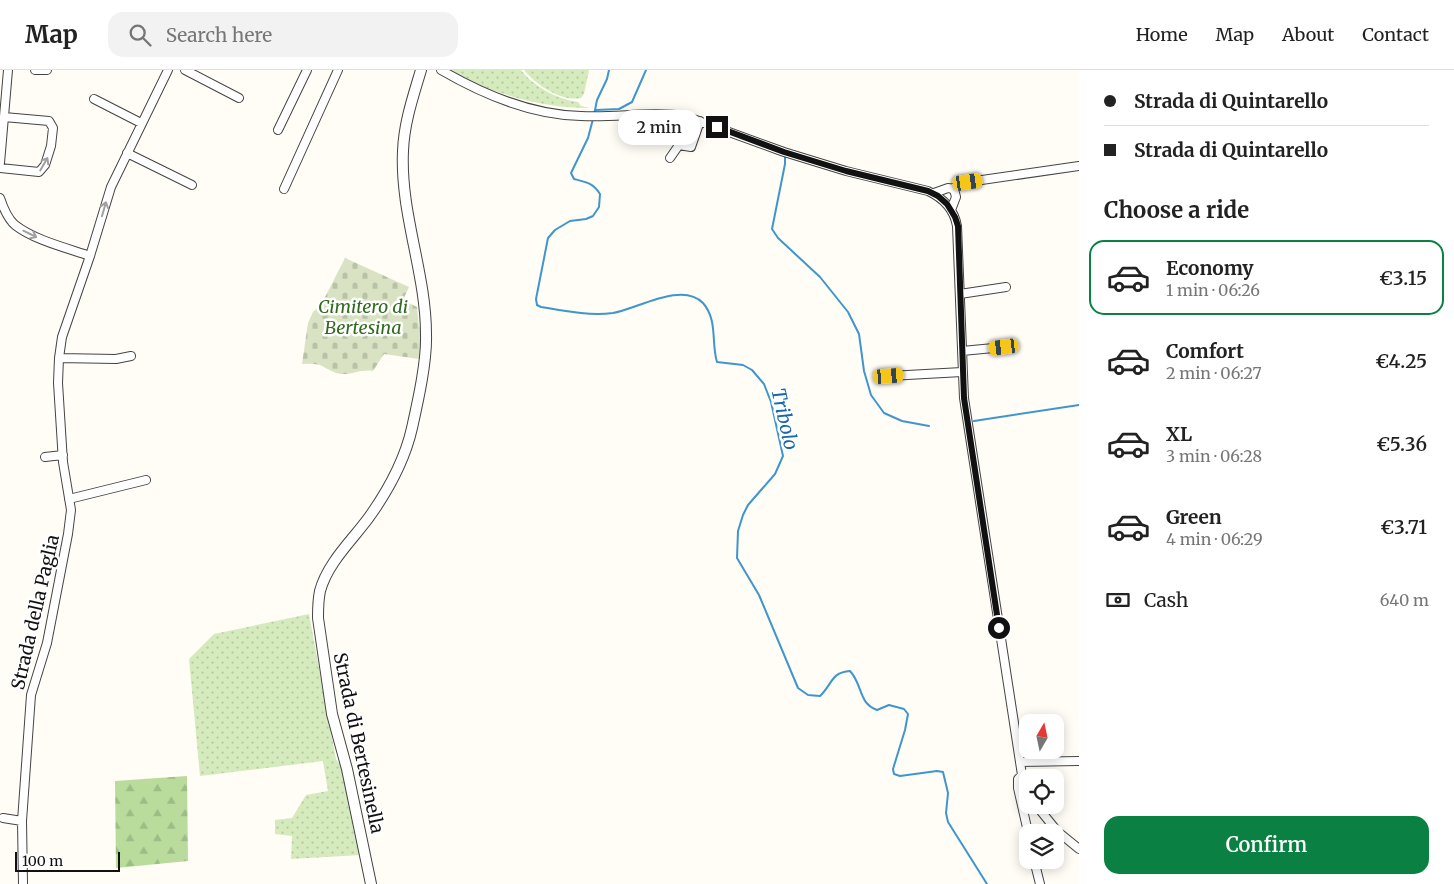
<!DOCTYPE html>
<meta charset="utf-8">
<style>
:root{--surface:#fff;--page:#f2f2f2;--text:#222;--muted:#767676;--line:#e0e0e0;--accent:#0b8043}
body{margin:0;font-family:Merriweather,serif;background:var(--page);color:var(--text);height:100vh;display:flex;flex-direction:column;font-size:19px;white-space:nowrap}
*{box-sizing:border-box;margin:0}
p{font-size:16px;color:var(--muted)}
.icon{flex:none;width:28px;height:28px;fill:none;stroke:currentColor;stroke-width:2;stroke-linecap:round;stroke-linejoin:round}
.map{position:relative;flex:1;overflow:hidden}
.drawer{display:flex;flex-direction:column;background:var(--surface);width:375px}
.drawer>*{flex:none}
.banner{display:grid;align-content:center;height:110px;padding:0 25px;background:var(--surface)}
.needle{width:32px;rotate:9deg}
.buttons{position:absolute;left:1019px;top:644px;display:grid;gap:10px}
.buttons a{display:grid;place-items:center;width:45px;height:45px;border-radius:10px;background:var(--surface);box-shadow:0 2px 12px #0003;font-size:25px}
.scale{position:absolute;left:15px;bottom:12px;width:105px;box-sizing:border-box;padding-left:5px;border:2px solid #111;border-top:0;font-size:14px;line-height:18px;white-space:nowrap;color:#111;-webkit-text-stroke:4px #fff;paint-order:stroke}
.end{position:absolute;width:22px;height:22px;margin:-11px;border:6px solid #111;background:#fff;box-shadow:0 0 0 2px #fff}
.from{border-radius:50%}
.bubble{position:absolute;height:35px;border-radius:15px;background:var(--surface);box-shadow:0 2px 12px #0003;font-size:16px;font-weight:600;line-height:35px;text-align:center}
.car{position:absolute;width:15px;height:30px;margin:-15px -8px;border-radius:6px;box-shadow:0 0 4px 1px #0007;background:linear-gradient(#f5c518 24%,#345 0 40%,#f5c518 0 76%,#345 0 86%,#f5c518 0)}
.banner b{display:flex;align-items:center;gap:18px;height:48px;font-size:19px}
.banner b+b{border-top:1px solid var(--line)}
.banner i{width:12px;height:12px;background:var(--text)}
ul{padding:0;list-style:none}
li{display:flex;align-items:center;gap:15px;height:75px;margin:0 10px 8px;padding:0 15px;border:2px solid transparent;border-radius:15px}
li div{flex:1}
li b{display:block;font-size:19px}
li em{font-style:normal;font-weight:600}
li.active{border-color:var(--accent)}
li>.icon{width:45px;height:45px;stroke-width:1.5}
h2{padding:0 25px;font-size:22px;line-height:60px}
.pay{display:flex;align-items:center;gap:12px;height:55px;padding:0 25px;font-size:19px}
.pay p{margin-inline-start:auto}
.primary-button{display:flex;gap:10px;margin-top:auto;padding:10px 25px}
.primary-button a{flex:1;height:58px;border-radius:15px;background:var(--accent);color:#fff;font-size:20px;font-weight:600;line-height:58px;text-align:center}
header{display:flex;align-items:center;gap:30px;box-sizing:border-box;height:70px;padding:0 25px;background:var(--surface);border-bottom:1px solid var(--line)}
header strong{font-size:24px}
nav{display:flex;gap:28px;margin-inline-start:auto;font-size:18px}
.search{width:350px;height:45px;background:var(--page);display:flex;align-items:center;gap:12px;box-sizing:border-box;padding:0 18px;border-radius:15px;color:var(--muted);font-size:19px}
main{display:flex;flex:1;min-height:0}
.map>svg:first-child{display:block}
.forest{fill:url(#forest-firs)}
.cemetery{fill:url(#cemetery-stones)}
.garden{fill:url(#garden-dots)}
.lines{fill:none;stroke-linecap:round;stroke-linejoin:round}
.stream{stroke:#3f96cf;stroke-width:2}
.minor-casing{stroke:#444;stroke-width:10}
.tertiary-casing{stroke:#444;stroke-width:12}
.minor{stroke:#fff;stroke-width:8}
.tertiary{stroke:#fff;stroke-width:10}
.oneway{stroke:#a0a0a0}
.route{stroke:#111;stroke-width:6}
.labels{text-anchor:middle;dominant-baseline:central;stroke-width:5;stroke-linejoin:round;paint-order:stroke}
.park-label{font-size:18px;font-style:italic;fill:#2f6b1f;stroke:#fff}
.street-label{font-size:18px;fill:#111;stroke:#fff}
.water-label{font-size:19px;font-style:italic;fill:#1768a6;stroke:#fff}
</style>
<header>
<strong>Map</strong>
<div class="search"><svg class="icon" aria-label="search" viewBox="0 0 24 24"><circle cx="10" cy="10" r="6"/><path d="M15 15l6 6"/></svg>Search here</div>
<nav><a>Home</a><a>Map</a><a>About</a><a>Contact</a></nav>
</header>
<main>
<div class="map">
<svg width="1079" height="814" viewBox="0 0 1079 814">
<defs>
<pattern id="forest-firs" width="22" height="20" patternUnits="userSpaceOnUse" patternTransform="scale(1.25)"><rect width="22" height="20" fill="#b9dc9c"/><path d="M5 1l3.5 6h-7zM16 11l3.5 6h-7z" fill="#9ebc85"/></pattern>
<pattern id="cemetery-stones" width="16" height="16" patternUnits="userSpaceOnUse" patternTransform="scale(1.25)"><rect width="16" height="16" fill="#d9e3c4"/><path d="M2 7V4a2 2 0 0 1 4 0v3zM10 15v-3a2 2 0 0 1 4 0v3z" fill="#b9c2a7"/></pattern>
<pattern id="garden-dots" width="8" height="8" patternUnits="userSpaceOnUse" patternTransform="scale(1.25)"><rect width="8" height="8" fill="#d5ebbd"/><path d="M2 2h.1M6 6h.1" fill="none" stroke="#b6c8a1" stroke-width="1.8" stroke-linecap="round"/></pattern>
</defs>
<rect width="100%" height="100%" fill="#fffdf5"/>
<path class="forest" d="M 187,706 L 188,791 L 116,798 L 115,711 Z"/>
<path class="cemetery" d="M 345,188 L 409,217 L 403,230 L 417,237 L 419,257 L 422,258 L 419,289 L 384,284 L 373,301 C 361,299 352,305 341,304 C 333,303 328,299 322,296 C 316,293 308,294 302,294 L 308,253 L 313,242 L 321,235 Z"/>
<path class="garden" d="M 451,0 L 521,0 C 534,17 557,29 578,32 L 581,36 L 589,38 C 542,38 491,24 451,0 Z
M 524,0 L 589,0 L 584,24 L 581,28 C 561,32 536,15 524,0 Z
M 309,544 L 336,689 L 346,703 L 361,785 L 291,789 L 292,766 L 275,764 L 275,750 L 292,748 L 306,725 L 328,721 L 323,691 L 200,706 L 189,589 L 214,564 Z"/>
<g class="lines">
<path class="stream" d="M 596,40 L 619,39 L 632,32 L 646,0
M 594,45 L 597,30 L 607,9 L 609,0
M 593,49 L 588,68 L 571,103 L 574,109 C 586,112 593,113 600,124 L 599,137 L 593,146 L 586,149 L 570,151 L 555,160 L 548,168 L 536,229 L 537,235 L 541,237 C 565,241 589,246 613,243 C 637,239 682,211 703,233 C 718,250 711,273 717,292 L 743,295 L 752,300 L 764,314 L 771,332 L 783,386 L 775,404 L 748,435 L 743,445 L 738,461 L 737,488 L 759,525 L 798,618 L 808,625 L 820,626 C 832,615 831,602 850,601 C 863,615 858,633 877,640 L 889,635 L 904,639 L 908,644 L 905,660 L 893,699 L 894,704 L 900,706 L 937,701 L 943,702 L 948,723 L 946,743 L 948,752 L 987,814
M 785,87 L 785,94 L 772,159 L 778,168 L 820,207 L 848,242 L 859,264 L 864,301 L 871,325 L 884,343 L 902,351 L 929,356
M 974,351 L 1079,335"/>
<g class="minor-casing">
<path id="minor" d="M 35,0 L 47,0
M 185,0 L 239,28
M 441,0 C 484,25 531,45 581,46 C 616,48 651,41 685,46 L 784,82 L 846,101 L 928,121 C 943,128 954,139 957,156 L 964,328 L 1022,705 L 1028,717
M 94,29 L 141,53
M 278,60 L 307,0
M 127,83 L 192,115
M 670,88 L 679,75 L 691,77 L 700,51
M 0,93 L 8,0
M 0,98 L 39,102 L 45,95 L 51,76 L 53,58 L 49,51 L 4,47
M 284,119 L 338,0
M 952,119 L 968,112 L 1079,96
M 934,123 L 948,118 L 954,119 L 956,127 L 951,140
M 0,128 C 3,137 8,149 15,155 C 34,170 67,178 90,186
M 960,224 L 1006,217
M 962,281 L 1004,277
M 59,288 L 116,289 L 131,286
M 889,306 L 962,302
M 45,387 L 63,385
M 69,429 L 146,410
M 1020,692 L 1079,691
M 1022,705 L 1018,709 L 1018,718 L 1028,762
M 1036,735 L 1057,761 L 1079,779
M 3,748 L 22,751
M 1034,790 L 1040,814
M 23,814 L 22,751 L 31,625 L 47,573 L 68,464 L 71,440 L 63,392 L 58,313 L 59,288 L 62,267 L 90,186 L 111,117 L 168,0"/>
</g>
<g class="tertiary-casing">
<path id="tertiary" d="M 371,814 L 347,699 L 332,644 L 318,548 C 318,539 318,530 320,521 C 328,491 355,468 372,443 C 390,417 405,389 412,358 C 418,331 427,291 426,264 C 426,203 400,143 403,81 C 404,53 413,27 421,0"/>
</g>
<use href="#minor" class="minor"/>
<use href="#tertiary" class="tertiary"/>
</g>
<defs><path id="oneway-shaft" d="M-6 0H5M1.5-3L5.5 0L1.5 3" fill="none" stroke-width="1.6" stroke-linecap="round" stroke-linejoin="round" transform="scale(1.25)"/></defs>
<g class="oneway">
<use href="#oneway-shaft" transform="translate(44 94) rotate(-60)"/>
<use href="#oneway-shaft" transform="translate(104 139) rotate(-74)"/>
<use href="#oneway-shaft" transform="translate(30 164) rotate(26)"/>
</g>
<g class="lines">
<path class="route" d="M 717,57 L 784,82 L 846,101 L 928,121 L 938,126 L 947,134 L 955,147 L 958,156 L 964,328 L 999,558"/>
</g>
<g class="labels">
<g class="park-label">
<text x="363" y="236">Cimitero di<tspan x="363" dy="21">Bertesina</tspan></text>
</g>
<g class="street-label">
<text transform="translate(35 542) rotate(-77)">Strada della Paglia</text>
<text transform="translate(359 673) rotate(78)">Strada di Bertesinella</text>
</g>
<g class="water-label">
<text transform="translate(785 349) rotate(77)">Tribolo</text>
</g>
</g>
</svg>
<div class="buttons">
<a><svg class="needle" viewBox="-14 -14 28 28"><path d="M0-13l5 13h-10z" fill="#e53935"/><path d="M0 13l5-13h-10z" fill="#767676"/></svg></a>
<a><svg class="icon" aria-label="locate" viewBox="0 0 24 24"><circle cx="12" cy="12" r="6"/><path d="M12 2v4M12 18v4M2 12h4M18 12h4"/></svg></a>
<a><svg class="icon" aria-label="layers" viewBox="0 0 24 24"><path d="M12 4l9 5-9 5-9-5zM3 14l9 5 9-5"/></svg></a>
</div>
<div class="scale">100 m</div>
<i class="end from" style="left:999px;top:558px"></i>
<i class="end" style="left:717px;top:57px"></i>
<div class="bubble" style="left:618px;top:40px;width:82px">2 min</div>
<i class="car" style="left:968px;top:112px;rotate:82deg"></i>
<i class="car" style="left:1004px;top:277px;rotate:263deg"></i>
<i class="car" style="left:889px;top:306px;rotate:86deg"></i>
</div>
<section class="drawer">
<div class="banner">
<b><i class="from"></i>Strada di Quintarello</b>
<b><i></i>Strada di Quintarello</b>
</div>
<h2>Choose a ride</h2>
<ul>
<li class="active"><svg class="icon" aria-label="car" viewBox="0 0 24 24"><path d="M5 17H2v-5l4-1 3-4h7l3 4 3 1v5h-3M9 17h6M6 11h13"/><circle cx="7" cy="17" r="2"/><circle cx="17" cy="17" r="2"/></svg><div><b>Economy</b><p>1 min · 06:26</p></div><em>€3.15</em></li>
<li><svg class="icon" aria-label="car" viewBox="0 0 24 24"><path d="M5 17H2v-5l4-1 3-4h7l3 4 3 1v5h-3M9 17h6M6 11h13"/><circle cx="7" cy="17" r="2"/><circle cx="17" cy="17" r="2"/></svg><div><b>Comfort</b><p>2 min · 06:27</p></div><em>€4.25</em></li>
<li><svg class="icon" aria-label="car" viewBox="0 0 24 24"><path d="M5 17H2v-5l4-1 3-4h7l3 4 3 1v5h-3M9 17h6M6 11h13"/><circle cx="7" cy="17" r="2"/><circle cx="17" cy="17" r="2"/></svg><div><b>XL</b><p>3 min · 06:28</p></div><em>€5.36</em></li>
<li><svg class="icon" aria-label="car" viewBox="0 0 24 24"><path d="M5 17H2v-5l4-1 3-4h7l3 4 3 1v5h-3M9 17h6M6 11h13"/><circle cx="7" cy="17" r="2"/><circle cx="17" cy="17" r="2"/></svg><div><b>Green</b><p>4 min · 06:29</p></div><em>€3.71</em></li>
</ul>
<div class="pay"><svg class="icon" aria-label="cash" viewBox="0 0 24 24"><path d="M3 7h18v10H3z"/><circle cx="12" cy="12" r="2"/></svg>Cash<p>640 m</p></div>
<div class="primary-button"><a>Confirm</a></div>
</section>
</main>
